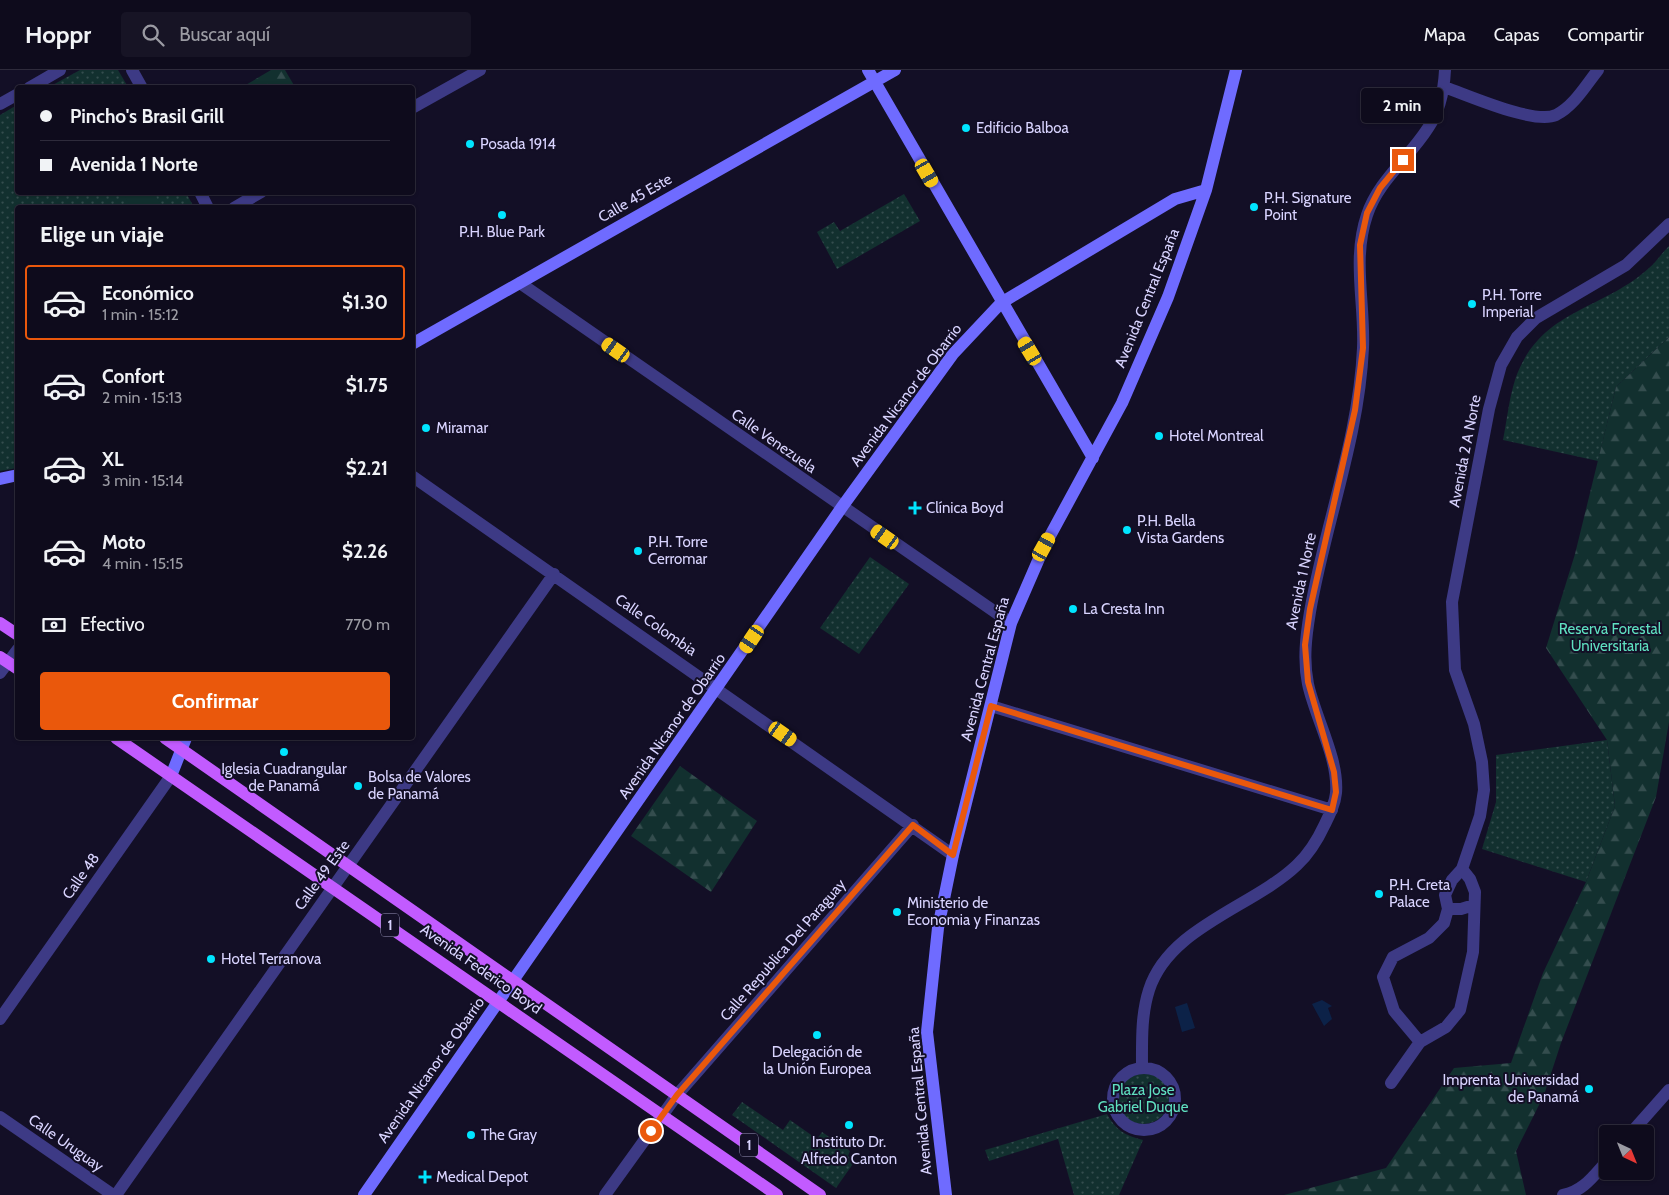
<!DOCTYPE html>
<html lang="es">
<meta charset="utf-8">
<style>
:root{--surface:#0e0b1c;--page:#171425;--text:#f1f3f6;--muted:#9b9ba3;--line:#2e2b3b;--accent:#ea580c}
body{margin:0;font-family:Cabin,sans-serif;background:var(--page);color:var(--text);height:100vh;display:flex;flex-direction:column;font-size:19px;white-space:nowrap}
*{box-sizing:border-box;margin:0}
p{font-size:16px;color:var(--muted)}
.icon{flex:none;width:28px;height:28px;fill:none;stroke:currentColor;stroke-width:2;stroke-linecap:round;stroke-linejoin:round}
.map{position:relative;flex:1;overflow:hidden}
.drawer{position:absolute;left:15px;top:135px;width:400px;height:535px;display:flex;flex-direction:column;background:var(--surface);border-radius:5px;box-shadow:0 1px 4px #0004,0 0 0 1px var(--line)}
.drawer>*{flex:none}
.hud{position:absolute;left:15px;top:15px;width:400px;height:110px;border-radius:5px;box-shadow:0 1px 4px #0004,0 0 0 1px var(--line);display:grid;align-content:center;height:110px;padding:0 25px;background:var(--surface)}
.needle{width:32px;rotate:137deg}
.buttons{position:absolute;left:1599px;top:1055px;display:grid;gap:10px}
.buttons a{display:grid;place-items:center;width:55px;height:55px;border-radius:5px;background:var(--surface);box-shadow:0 1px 4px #0004,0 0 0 1px var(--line);font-size:25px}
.end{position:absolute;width:22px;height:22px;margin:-11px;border:6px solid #ea580c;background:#fff;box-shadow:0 0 0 2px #fff}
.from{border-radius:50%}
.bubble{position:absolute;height:35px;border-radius:5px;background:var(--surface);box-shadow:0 1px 4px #0004,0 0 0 1px var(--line);font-size:16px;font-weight:700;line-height:35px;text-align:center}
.car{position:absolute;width:15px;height:30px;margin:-15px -8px;border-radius:6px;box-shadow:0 0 4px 1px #0007;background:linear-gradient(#f5c518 24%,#345 0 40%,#f5c518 0 76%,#345 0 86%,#f5c518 0)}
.hud b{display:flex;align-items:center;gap:18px;height:48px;font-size:19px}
.hud b+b{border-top:1px solid var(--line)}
.hud i{width:12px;height:12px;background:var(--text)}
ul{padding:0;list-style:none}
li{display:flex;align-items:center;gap:15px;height:75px;margin:0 10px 8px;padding:0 15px;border:2px solid transparent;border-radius:5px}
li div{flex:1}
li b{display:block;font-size:19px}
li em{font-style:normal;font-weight:700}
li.current{border-color:var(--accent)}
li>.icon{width:45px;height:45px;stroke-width:1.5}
h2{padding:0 25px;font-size:22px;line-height:60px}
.pay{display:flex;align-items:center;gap:12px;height:55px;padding:0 25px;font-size:19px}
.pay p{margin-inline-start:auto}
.cta{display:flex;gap:10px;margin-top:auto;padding:10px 25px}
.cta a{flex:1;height:58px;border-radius:5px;background:var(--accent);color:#fff;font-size:20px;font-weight:700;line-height:58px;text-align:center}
header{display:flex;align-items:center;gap:30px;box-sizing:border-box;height:70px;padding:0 25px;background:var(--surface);border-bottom:1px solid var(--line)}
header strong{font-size:24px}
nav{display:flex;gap:28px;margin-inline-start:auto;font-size:18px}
.search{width:350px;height:45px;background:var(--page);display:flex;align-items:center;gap:12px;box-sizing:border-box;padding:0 18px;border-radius:5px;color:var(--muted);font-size:19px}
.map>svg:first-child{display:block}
.grass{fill:url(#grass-dots)}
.forest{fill:url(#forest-firs)}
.garden{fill:#12302f}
.water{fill:#0c2248}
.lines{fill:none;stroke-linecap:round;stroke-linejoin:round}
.street{stroke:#3d3a85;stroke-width:12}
.secondary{stroke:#6f6bff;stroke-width:12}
.primary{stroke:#c25bff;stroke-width:12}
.route{stroke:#ea580c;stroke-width:6}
.poi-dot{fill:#00e5ff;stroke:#130f26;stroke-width:2}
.labels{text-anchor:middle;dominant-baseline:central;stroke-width:4;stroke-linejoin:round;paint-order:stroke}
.shield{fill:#130f26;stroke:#9e99be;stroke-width:1}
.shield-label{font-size:14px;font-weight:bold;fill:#d9d4ff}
.poi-label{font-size:15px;fill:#d9d4ff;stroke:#130f26;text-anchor:start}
.street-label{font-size:15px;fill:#d9d4ff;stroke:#130f26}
.park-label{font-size:15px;fill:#5fe0c0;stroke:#130f26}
</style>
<header>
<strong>Hoppr</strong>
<div class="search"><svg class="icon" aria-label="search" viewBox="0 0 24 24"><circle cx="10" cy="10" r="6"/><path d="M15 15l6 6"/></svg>Buscar aquí</div>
<nav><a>Mapa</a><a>Capas</a><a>Compartir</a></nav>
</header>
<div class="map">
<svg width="1669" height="1125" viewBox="0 0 1669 1125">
<defs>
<pattern id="grass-dots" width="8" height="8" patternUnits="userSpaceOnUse" patternTransform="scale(1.25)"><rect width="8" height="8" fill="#12302f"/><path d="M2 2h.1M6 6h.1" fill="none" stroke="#344d4e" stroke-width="1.8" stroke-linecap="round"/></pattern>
<pattern id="forest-firs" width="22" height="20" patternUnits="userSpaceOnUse" patternTransform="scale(1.25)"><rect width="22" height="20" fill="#12302f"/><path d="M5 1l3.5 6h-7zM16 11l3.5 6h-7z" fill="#344d4e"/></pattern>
</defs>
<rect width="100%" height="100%" fill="#130f26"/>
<path class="grass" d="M 80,0 L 118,0 L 128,17 L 49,17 Z
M 17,35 L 18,122 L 186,123 L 194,137 L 18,138 L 17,398 L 0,401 L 0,45 Z
M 904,124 L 920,151 L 837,199 L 817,162 L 834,152 L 840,161 Z
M 1669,176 L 1669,267 L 1616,317 L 1598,391 L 1503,370 C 1507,350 1509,329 1515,310 C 1539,239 1602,241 1649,198 C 1656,192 1662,183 1669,176 Z
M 870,487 L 909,514 L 859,584 L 820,558 Z
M 1607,670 L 1615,736 L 1586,812 L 1482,779 L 1496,732 L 1496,685 Z
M1117 1028a26 26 0 1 1 52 0a26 26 0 1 1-52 0Z
M 742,1032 L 783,1060 L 790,1050 L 817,1069 L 822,1062 L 850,1081 L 848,1086 L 855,1091 L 836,1118 L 732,1045 Z
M 1107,1044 C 1115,1059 1125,1066 1143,1070 L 1119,1125 L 1074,1125 L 1058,1069 L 989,1091 L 985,1080 Z"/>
<path class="forest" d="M 271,0 L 285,0 L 295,17 L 245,17 L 244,16 Z
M 1669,267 L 1669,652 L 1656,727 L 1561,973 L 1544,1025 L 1516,1081 L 1526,1125 L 1284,1125 L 1386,1098 L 1454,998 L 1511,993 L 1543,903 L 1586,812 L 1615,736 L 1607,670 L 1546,578 L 1575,484 L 1616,317 Z
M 680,696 L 757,751 L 711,822 L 631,766 Z"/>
<path class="garden" d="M 123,123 L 154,123 L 162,137 L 131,137 Z"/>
<path class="water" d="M 1322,930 L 1332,936 L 1328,938 L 1332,949 L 1324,956 L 1312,934 Z
M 1187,933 L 1195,958 L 1182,962 L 1175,937 Z"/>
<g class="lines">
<path class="street" d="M 132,0 L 142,18
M 1444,17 C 1468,25 1534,55 1556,45 C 1574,36 1586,15 1598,0
M 29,18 L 60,0
M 0,34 L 18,24
M 412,38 L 480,0
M 200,122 L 208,138
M 234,138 L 261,122
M 520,213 L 1011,553
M 412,406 L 953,785
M 0,603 L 18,579
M 991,636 L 1332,740
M 1448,839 L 1461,839 L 1474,835
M 0,949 L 171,706
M 1420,972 L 1394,941 L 1383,907 L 1393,887 L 1429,868 L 1444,853 L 1448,839 L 1445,825 L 1452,810 L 1462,799 L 1480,746 L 1484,720 L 1482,692 L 1474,654 L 1455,600 L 1452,532 L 1489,339 L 1501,295 L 1517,267 L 1536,248 L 1626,195 L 1669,154
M1113 1029a31 31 0 1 1 62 0a31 31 0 1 1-62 0Z
M 1142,998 C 1142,971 1141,945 1149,920 C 1169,857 1253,837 1297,795 C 1309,784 1318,769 1325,754 C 1330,744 1335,734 1336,723 C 1339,689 1315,647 1308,614 C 1303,590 1306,566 1310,542 C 1325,454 1359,368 1363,278 C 1365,233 1352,189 1367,145 C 1378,111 1409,88 1428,58 C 1440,41 1444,20 1445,0
M 1391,1013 L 1420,972 L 1446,957 L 1460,940 L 1473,882 L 1475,822 L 1470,809 L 1462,799
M 0,1047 L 113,1125
M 1630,1064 L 1669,1020
M 116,1125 L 554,504
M 605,1125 L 677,1025 L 913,755
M 1563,1125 C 1584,1121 1594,1105 1608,1090"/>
<path class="secondary" d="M 868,0 L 1093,388
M 412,274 L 895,0
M 0,409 L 18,405
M 171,706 L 186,668
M 364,1125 L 842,437 L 953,284 L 1001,233 L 1175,129 L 1206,120
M 946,1125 L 927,962 L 938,858 L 953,785 L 1011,553 L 1044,477 L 1122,333 L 1168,227 L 1206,120 L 1236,0"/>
<path class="primary" d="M 0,553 L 18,565
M 0,587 L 18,599
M 116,668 L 777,1125
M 165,668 L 820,1125"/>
</g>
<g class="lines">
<path class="route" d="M 651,1061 L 677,1025 L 913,755 L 953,785 L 991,636 L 1332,740 L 1336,722 L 1334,702 L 1308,612 L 1305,575 L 1310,539 L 1355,340 L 1363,278 L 1360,175 L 1367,143 L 1380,118 L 1403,90"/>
</g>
<g class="poi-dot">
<circle cx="966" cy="58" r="5"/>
<circle cx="470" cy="74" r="5"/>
<circle cx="1254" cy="137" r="5"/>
<circle cx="502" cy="145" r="5"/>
<circle cx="1472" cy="234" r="5"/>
<circle cx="426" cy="358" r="5"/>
<circle cx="1159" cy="366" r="5"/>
<path d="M912.5 430.5h5v5h5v5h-5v5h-5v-5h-5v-5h5z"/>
<circle cx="1127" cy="460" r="5"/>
<circle cx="638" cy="481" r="5"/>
<circle cx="1073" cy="539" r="5"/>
<circle cx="284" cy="682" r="5"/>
<circle cx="358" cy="716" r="5"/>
<circle cx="1379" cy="824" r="5"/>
<circle cx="897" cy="842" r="5"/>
<circle cx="211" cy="889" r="5"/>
<circle cx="817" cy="965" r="5"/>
<circle cx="1589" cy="1019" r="5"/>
<circle cx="849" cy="1055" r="5"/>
<circle cx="471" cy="1065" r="5"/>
<path d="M422.5 1099.5h5v5h5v5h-5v5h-5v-5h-5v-5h5z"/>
</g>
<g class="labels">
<g class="shield">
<rect x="381" y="843.5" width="18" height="23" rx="4"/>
<rect x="740" y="1063.5" width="18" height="23" rx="4"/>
</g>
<g class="shield-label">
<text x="390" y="855">1</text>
<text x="749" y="1075">1</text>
</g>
<g class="poi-label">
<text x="976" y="58">Edificio Balboa</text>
<text x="480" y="74">Posada 1914</text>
<text x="1264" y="128">P.H. Signature<tspan x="1264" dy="17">Point</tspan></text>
<text x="502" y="162" text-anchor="middle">P.H. Blue Park</text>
<text x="1482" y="225">P.H. Torre<tspan x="1482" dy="17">Imperial</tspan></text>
<text x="436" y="358">Miramar</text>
<text x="1169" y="366">Hotel Montreal</text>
<text x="926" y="438">Clínica Boyd</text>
<text x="1137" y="451">P.H. Bella<tspan x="1137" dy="17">Vista Gardens</tspan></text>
<text x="648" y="472">P.H. Torre<tspan x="648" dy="17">Cerromar</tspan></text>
<text x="1083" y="539">La Cresta Inn</text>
<text x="284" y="699" text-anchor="middle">Iglesia Cuadrangular<tspan x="284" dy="17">de Panamá</tspan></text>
<text x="368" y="707">Bolsa de Valores<tspan x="368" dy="17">de Panamá</tspan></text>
<text x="1389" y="815">P.H. Creta<tspan x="1389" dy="17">Palace</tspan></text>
<text x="907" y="833">Ministerio de<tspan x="907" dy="17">Economia y Finanzas</tspan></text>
<text x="221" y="889">Hotel Terranova</text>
<text x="817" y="982" text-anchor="middle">Delegación de<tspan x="817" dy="17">la Unión Europea</tspan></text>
<text x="1579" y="1010" text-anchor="end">Imprenta Universidad<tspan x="1579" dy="17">de Panamá</tspan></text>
<text x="481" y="1065">The Gray</text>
<text x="849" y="1072" text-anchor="middle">Instituto Dr.<tspan x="849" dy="17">Alfredo Canton</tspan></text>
<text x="436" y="1107">Medical Depot</text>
</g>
<g class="street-label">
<text transform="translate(635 128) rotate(-30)">Calle 45 Este</text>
<text transform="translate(1147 228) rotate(-68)">Avenida Central España</text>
<text transform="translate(906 325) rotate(-53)">Avenida Nicanor de Obarrio</text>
<text transform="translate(774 371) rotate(35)">Calle Venezuela</text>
<text transform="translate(1465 381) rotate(-79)">Avenida 2 A Norte</text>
<text transform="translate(1301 511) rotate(-78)">Avenida 1 Norte</text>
<text transform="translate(656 555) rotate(35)">Calle Colombia</text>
<text transform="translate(985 599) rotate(-75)">Avenida Central España</text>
<text transform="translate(672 656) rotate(-55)">Avenida Nicanor de Obarrio</text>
<text transform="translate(322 805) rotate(-54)">Calle 49 Este</text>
<text transform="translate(81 806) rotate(-55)">Calle 48</text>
<text transform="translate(783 880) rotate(-49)">Calle Republica Del Paraguay</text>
<text transform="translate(481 899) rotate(35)">Avenida Federico Boyd</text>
<text transform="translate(431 1000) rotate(-55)">Avenida Nicanor de Obarrio</text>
<text transform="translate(920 1031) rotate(-95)">Avenida Central España</text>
<text transform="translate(66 1073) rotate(35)">Calle Uruguay</text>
</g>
<g class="park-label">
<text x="1610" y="559">Reserva Forestal<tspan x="1610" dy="17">Universitaria</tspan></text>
<text x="1143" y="1020">Plaza Jose<tspan x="1143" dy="17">Gabriel Duque</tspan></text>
</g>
</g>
</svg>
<div class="buttons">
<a><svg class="needle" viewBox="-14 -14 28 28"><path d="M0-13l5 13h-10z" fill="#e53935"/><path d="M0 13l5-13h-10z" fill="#9b9ba3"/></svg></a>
</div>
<i class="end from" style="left:651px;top:1061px"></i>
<i class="end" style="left:1403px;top:90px"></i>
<div class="bubble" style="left:1361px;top:18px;width:82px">2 min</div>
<i class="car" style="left:927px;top:103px;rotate:150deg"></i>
<i class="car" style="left:616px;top:280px;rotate:305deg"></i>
<i class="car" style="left:1030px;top:281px;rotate:329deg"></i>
<i class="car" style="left:885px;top:467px;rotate:305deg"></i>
<i class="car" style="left:1044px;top:477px;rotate:29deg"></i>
<i class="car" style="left:752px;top:569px;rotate:214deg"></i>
<i class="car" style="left:783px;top:664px;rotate:125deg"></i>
<div class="hud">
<b><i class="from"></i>Pincho's Brasil Grill</b>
<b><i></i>Avenida 1 Norte</b>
</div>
<section class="drawer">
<h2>Elige un viaje</h2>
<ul>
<li class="current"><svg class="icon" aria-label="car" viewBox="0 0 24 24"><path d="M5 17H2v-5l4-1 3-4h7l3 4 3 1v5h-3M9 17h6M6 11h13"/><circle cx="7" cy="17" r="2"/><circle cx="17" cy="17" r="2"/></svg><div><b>Económico</b><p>1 min · 15:12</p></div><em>$1.30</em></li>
<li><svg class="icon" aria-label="car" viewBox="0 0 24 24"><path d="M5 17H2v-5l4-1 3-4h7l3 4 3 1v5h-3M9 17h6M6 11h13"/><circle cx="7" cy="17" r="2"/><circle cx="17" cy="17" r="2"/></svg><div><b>Confort</b><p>2 min · 15:13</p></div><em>$1.75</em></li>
<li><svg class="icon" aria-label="car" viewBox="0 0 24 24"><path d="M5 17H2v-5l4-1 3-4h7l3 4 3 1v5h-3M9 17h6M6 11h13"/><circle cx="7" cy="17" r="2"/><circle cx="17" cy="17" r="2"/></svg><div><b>XL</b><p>3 min · 15:14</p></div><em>$2.21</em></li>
<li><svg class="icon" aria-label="car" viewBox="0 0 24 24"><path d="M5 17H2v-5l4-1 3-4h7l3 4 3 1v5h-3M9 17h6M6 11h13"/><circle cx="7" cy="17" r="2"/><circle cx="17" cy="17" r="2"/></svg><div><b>Moto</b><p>4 min · 15:15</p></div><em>$2.26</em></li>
</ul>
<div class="pay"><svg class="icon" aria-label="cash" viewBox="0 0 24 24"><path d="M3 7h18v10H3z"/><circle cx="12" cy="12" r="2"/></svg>Efectivo<p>770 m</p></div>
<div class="cta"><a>Confirmar</a></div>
</section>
</div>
